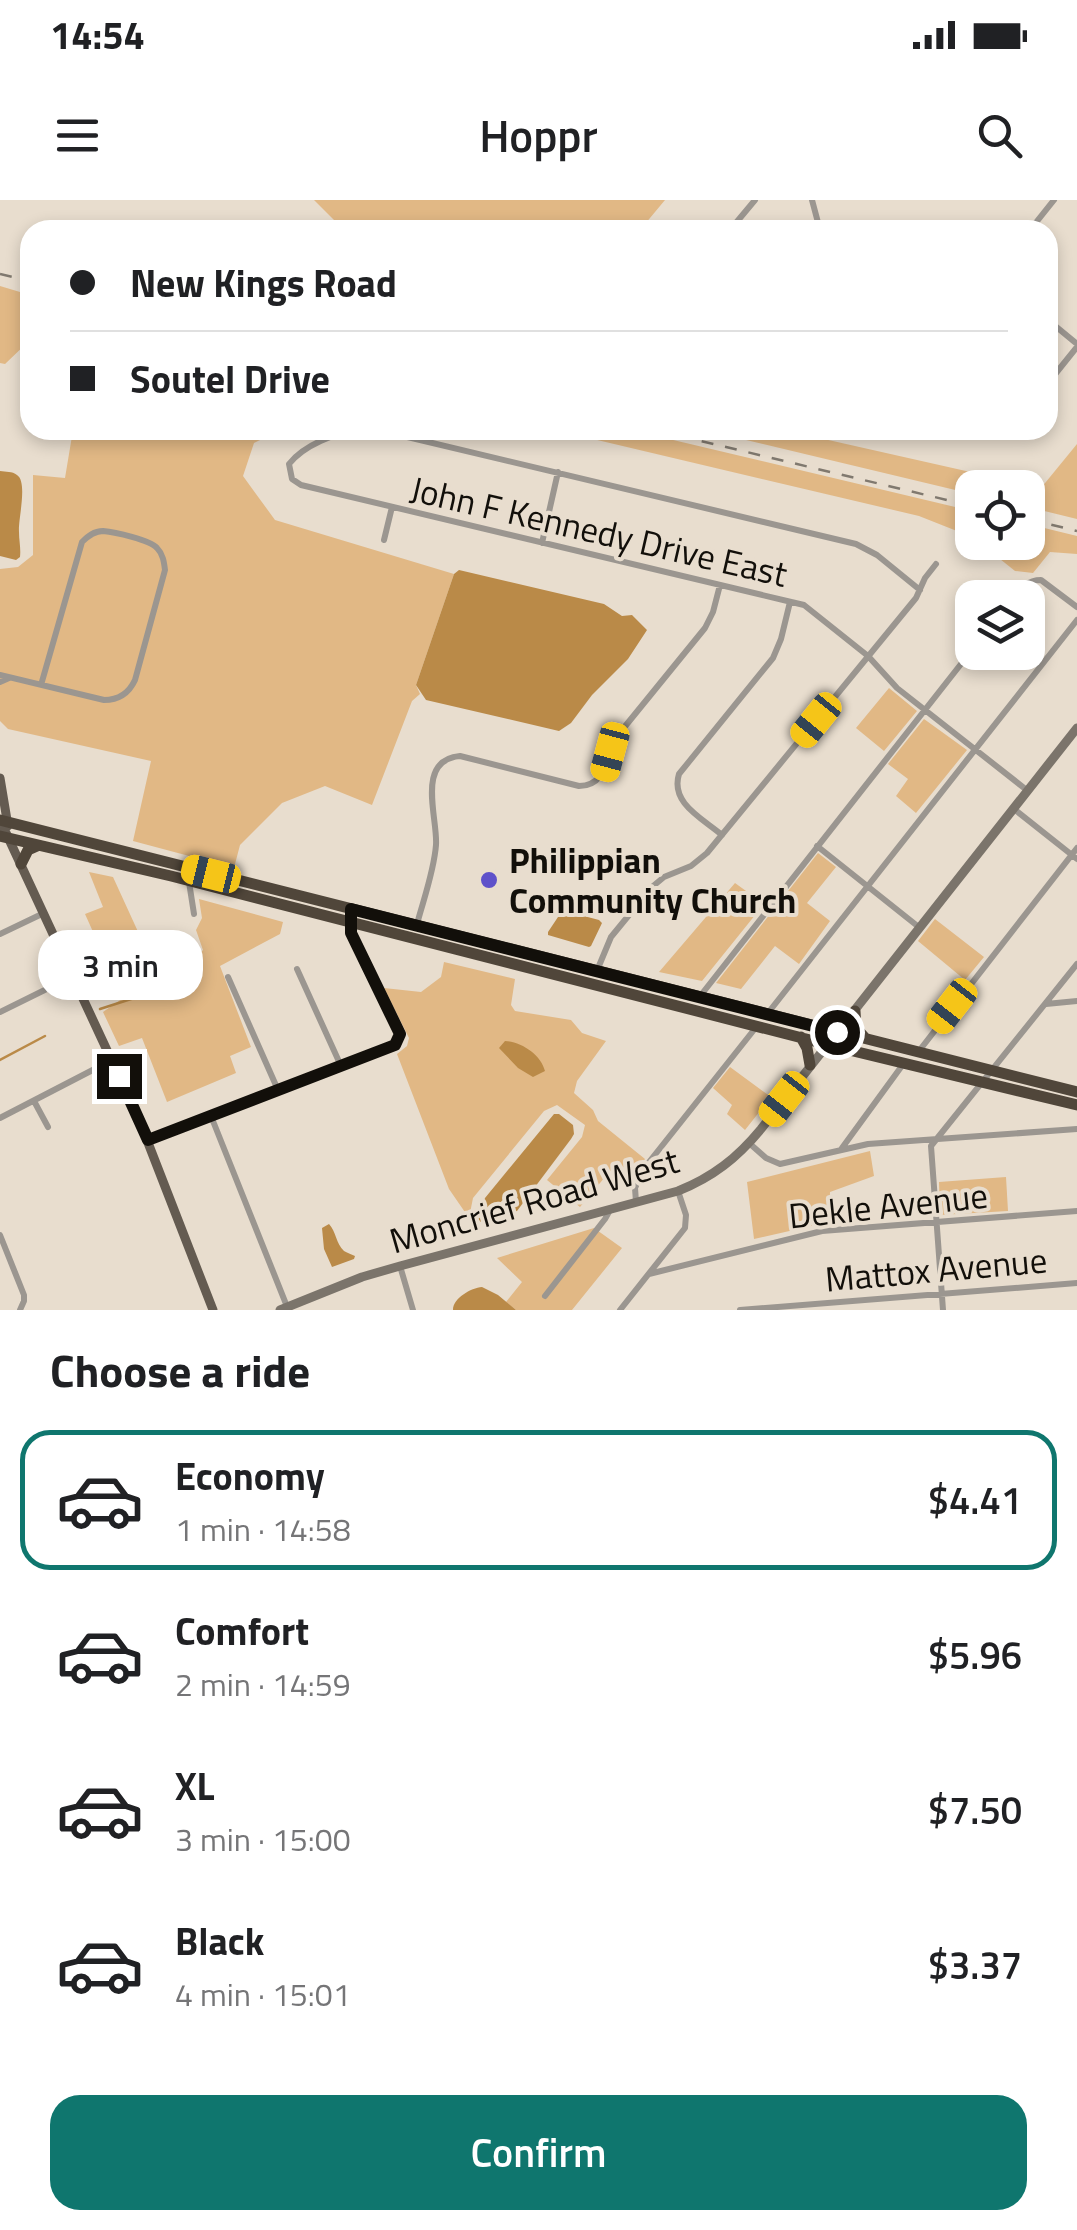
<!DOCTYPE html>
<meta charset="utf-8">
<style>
:root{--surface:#fff;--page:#f2f2f2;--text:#202124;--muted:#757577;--line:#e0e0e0;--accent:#0f766e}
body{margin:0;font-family:"Titillium Web",sans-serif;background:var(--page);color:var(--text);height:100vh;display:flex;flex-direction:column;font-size:38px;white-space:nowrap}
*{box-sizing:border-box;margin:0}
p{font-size:32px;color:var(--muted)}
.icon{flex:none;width:55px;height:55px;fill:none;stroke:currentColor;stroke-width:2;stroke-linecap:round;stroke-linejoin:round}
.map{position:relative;height:1110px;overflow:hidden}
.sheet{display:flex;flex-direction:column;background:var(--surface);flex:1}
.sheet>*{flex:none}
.guide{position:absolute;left:20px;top:20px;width:1038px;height:220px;border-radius:30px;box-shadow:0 5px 15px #0003;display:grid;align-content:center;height:220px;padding:0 50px;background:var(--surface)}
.buttons{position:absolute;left:955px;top:270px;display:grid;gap:20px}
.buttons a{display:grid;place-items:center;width:90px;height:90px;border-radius:20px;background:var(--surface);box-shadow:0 5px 15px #0003;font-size:50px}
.end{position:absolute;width:45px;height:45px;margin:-22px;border:12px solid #120f0a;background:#fff;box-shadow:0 0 0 5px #fff}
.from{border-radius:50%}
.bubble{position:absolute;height:70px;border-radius:30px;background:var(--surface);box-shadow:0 5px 15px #0003;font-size:32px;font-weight:600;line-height:70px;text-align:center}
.car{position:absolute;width:30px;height:60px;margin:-30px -15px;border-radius:12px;box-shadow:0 0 8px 2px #0007;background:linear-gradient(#f5c518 24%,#345 0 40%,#f5c518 0 76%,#345 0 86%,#f5c518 0)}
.guide b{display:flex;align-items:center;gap:35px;height:95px;font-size:38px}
.guide b+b{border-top:2px solid var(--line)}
.guide i{width:25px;height:25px;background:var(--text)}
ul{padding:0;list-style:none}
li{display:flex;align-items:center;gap:30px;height:140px;margin:0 20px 15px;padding:0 30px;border:5px solid transparent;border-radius:30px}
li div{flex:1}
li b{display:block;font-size:38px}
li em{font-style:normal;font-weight:600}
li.current{border-color:var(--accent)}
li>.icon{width:90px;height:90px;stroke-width:1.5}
h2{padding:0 50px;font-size:45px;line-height:120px}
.action{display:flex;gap:20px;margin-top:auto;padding:20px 50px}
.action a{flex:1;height:115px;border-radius:30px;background:var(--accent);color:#fff;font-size:40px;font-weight:600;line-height:115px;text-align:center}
.status{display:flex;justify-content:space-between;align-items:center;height:70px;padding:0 50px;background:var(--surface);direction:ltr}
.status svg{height:28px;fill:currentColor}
header{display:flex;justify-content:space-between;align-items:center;height:130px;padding:0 50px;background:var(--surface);font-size:45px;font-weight:600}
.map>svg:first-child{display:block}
.green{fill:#e1b885}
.water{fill:#ba8a48}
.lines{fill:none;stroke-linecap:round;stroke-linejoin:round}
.stream{stroke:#ba8a48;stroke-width:2.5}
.street{stroke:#9b9690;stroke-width:6}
.secondary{stroke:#7b746b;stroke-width:9}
.primary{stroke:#645b51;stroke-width:9}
.highway{stroke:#50463a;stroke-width:11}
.rail{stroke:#80796f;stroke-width:2.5;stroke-dasharray:12 12;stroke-linecap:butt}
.route{stroke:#120f0a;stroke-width:12}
.poi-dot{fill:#5e51ca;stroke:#e8ddce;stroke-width:4}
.labels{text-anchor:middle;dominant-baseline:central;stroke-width:8;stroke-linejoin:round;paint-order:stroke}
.street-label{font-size:35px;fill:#120f0a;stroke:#e8ddce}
.poi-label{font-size:35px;font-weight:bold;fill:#120f0a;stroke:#e8ddce;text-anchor:start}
</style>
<div class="status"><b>14:54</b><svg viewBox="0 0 49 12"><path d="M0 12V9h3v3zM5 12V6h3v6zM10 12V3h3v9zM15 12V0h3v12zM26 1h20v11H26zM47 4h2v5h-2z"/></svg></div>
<header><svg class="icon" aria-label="menu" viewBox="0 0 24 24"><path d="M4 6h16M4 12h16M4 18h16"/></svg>Hoppr<svg class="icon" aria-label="search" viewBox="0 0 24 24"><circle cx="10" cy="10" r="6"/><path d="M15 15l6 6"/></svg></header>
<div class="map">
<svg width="1077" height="1110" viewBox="0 0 1077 1110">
<rect width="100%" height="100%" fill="#e8ddce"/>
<path class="green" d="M 314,0 L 665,0 L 640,30 L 359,30 L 339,25 Z
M 0,86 L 30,95 L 28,142 L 5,164 L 0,163 Z
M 73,230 L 280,230 L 254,243 L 243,276 L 275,320 L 454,374 L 416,485 L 420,494 L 412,501 L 372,605 L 325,586 L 282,603 L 240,645 L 234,668 L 133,641 L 151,561 L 8,529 L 0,521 L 0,369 L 18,367 L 33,355 L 33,275 L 65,278 Z
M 555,230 L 631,230 L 972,311 L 972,337 L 919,316 Z
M 704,230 L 784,230 L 1041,288 L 1077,244 L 1077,319 L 1028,307 L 1028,288 L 972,288 L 972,294 Z
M 1028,324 L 1077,336 L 1077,354 L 1050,352 L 1033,373 L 1015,371 L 980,343 L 1028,342 Z
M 889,488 L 917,511 L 884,551 L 856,528 Z
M 924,519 L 967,550 L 916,613 L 896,596 L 908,579 L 888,564 Z
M 818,653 L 836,667 L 807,703 L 830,721 L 799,764 L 775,746 L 741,789 L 716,783 Z
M 89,672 L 113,677 L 156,771 L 186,768 L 203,750 L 196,730 L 202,718 L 199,699 L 283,722 L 280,734 L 220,766 L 251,847 L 230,856 L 236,873 L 167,902 L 142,838 L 119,846 L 103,812 L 136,789 L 116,740 L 88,749 L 84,738 L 94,734 L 85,714 L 103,707 Z
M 735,683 L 764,704 L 702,781 L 659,772 Z
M 935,719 L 984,757 L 965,780 L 918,741 Z
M 444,762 L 515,779 L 511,805 L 515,811 L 571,820 L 582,833 L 606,841 L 577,881 L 574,893 L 593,910 L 598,921 L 645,959 L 628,984 L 610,971 L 580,1007 L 547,980 L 582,937 L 585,925 L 557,905 L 544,911 L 473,998 L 469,1018 L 449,989 L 397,854 L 407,846 L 409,838 L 384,788 L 421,792 L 441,777 Z
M 730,867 L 771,897 L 745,930 L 727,914 L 732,905 L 713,888 Z
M 870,951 L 874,976 L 830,992 L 829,1022 L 754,1039 L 747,982 Z
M 1006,977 L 1008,1011 L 940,1015 L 939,982 Z
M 594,1028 L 622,1048 L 572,1110 L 516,1110 L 506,1102 L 522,1082 L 497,1058 Z"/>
<path class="water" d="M 0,271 C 6,272 12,271 17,275 C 28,282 18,319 19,332 C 19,341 21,348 20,357 L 16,360 L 0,356 Z
M 459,370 L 604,404 L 622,416 L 632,415 L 647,430 L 628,459 L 592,495 L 571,523 L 559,531 L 426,500 L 416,485 L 454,374 Z
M 565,711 L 599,720 L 602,723 L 591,746 L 589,747 L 548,735 L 548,732 L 560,714 Z
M 505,841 C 522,842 541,855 545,871 L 533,877 L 518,868 L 499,848 Z
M 554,914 L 559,914 L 573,925 L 574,934 L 571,939 L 517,1011 L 481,1022 L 478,1019 L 485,998 Z
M 329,1024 C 336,1031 336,1044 344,1051 C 347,1053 351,1054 355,1056 L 354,1059 L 332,1067 L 324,1049 L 322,1028 Z
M 482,1087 L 498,1095 L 516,1110 L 453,1110 C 453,1098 471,1088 482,1087 Z"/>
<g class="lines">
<path class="stream" d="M 100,809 L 159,790
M 0,860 L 45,836"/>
<path class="street" d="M 812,0 L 820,30
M 730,30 L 755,0
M 1030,30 L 1054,0
M 1048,120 L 1077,144
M 1048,183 L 1077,147
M 358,230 C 335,233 304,245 289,264 L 292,279 L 301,285 L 804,405 L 868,456 L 897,488 L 1028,591
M 378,230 L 856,344 L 877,355 L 920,390
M 384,340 L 392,307
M 542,343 L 558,272
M 1014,398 C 1021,388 1028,380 1041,380 L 1077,407
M 0,475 L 104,500 C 119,500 129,493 135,480 L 165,370 C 164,362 163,354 157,348 C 150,340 115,332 103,331 C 94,331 88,336 82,342 L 41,485
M 0,482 L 9,478
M 1014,609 L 1077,659
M 722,635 C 702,618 670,603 679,574 L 773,458 L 781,439 L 790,402
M 817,646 L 920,728
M 189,682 L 194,714
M 417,724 C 424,698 434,671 436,645 C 438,618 415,560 460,556 L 579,586 C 607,586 607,555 618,535 L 705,428 L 713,412 L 720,385
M 0,734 L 44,713
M 297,769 L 341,866
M 596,773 L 611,737 L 652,687 L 664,677 L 691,666 L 707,653 L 916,398 L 925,378 L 936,364
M 228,777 L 278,890
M 701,795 L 972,450
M 1046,804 L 1077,801
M 0,812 L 73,776
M 768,813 L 1077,420
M 919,851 L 1077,648
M 34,901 L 48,927
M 211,916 L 288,1109
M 0,918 L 112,860
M 147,940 L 397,843 L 400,834 L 355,743 L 351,733 L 350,719
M 749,943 L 766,958 L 780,964 L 868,944 L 1077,929
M 842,948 L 904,863
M 636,1002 L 635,988 L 642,971 L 757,826
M 0,1035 L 24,1095 L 24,1101 L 20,1110
M 400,1066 L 413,1110
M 649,1074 L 822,1031 L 1077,1011
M 545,1096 L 605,1019 L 610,1010
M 620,1110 L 685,1028 L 686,1015 L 678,991
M 740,1110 L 1077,1083
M 943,1110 L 931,946 L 1077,764"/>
<path class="secondary" d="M 280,1110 L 362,1077 L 400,1066 L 678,991 C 713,977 737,958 761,929 L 1077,528"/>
<path class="primary" d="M 0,578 L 8,626
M 0,620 L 138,917 L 213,1110"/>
<path class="highway" d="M 0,620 L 1077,892
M 0,636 L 171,676 L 845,849 L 1077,905
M 21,664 L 28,650 L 37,646
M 855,811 L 856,828 L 865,838
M 801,837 L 807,848 L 810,865"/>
<path class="rail" d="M 0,74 L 30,81
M 655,230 L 972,306
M 1028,319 L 1077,331"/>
</g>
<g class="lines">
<path class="route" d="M 119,876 L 148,940 L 395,845 L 400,834 L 351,733 L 351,709 L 837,832"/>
</g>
<circle class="poi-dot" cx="489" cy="680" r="10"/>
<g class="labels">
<g class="street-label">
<text transform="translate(599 331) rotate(13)">John F Kennedy Drive East</text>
<text transform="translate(534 1000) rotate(-16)">Moncrief Road West</text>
<text transform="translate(888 1005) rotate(-6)">Dekle Avenue</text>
<text transform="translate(936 1069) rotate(-5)">Mattox Avenue</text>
</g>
<g class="poi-label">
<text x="509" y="660">Philippian<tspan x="509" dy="40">Community Church</tspan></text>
</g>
</g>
</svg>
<div class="buttons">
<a><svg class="icon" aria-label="locate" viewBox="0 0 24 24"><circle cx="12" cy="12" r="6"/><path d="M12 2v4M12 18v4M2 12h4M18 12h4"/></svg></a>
<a><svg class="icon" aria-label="layers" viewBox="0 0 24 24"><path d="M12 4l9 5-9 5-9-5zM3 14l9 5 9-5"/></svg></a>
</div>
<i class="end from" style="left:837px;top:832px"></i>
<i class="end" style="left:119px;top:876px"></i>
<div class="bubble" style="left:38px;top:730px;width:165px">3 min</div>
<i class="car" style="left:816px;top:520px;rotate:219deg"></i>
<i class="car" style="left:610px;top:552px;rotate:195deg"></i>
<i class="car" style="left:211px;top:674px;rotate:284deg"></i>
<i class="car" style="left:952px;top:806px;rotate:218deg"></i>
<i class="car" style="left:784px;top:899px;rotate:218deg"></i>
<div class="guide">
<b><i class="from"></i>New Kings Road</b>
<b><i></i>Soutel Drive</b>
</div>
</div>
<section class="sheet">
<h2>Choose a ride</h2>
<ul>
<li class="current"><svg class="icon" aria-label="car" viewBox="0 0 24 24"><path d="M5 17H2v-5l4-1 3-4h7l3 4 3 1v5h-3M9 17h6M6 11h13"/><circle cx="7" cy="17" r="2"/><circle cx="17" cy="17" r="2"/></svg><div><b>Economy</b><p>1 min · 14:58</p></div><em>$4.41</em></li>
<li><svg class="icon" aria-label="car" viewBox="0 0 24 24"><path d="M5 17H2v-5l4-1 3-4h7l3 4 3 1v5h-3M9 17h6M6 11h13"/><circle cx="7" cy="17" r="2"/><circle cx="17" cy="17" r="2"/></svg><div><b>Comfort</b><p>2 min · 14:59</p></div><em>$5.96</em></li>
<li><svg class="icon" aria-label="car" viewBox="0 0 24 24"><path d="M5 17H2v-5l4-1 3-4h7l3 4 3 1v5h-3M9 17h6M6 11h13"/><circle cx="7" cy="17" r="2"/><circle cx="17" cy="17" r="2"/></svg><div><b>XL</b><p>3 min · 15:00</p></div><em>$7.50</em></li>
<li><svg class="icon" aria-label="car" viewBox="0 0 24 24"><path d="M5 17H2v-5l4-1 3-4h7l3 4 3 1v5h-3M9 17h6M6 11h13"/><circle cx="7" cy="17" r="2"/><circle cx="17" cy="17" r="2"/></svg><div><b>Black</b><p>4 min · 15:01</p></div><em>$3.37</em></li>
</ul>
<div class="action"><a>Confirm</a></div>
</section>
